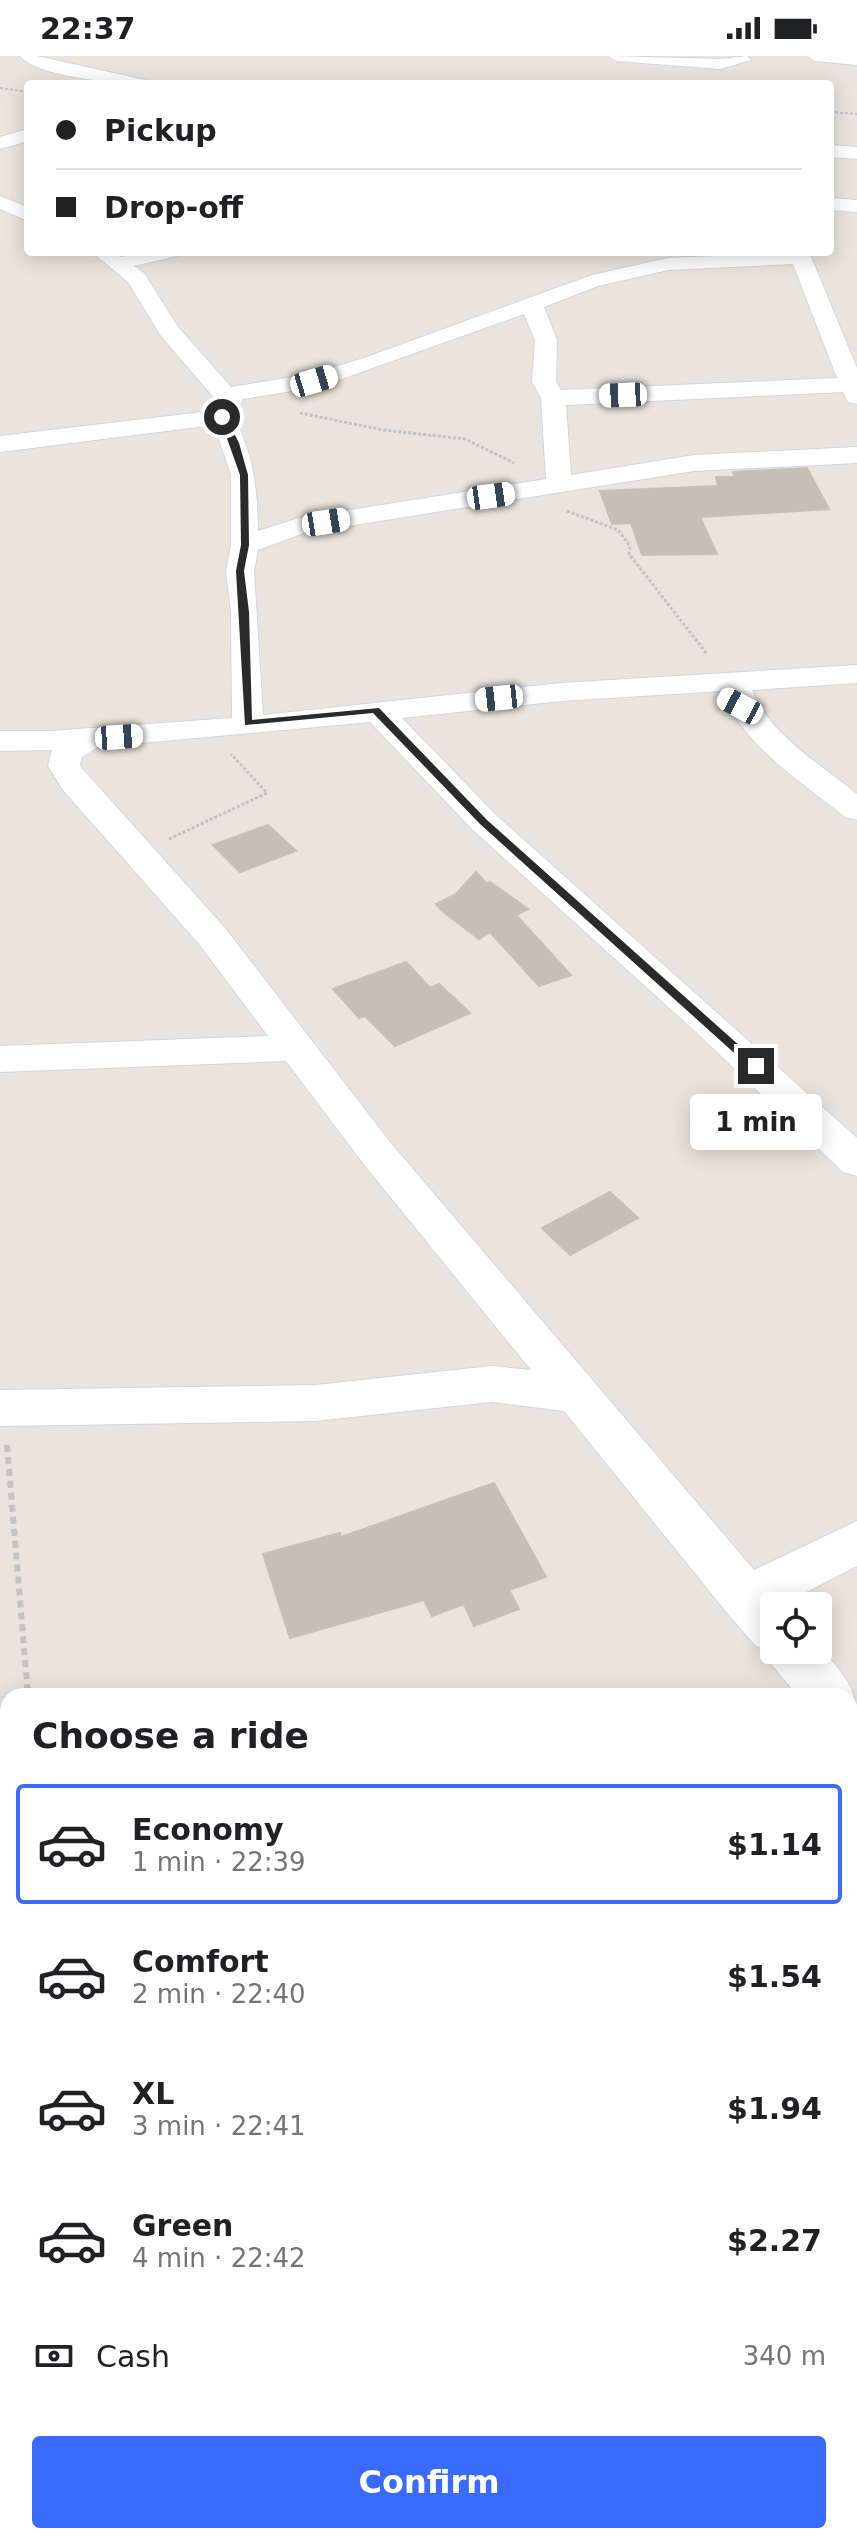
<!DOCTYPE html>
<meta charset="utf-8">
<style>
:root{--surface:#fff;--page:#f6f6f6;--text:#202124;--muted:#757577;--line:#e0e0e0;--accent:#396afc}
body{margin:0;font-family:"DejaVu Sans",sans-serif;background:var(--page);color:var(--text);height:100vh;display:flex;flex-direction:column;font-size:30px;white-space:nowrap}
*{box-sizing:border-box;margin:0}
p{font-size:26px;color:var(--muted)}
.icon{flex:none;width:44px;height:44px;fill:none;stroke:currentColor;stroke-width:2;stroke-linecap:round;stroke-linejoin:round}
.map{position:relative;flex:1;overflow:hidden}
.panel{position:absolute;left:0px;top:1632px;width:858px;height:856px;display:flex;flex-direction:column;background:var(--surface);border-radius:24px 24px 0 0;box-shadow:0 4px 20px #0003}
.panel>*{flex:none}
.banner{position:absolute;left:24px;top:24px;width:810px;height:176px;border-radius:8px;box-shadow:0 4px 20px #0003;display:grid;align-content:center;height:176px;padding:0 32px;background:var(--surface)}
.fabs{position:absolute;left:760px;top:1536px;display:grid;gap:16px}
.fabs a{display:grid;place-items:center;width:72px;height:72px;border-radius:8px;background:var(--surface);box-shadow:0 4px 20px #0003;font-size:40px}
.end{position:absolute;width:36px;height:36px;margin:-18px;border:10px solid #2a2a2a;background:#fff;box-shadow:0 0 0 4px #fff}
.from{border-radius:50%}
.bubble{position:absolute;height:56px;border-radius:8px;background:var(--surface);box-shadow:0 4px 20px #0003;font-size:26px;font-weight:700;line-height:56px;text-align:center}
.car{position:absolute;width:24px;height:48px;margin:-24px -12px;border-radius:10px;box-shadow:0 0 6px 2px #0007;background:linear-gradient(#fff 24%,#345 0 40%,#fff 0 76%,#345 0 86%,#fff 0)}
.banner b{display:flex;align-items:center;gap:28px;height:76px;font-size:30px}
.banner b+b{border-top:2px solid var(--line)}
.banner i{width:20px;height:20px;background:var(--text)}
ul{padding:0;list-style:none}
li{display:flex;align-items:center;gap:24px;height:120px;margin:0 16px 12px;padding:0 16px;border:4px solid transparent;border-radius:8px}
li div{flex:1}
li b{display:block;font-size:30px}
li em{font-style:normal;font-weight:700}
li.active{border-color:var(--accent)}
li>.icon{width:72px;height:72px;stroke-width:1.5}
h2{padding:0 32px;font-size:36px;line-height:96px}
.pay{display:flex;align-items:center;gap:20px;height:88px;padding:0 32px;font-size:30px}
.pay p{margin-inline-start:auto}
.action{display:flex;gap:16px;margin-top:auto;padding:16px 32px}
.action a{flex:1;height:92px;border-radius:8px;background:var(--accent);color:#fff;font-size:32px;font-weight:700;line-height:92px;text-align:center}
.status{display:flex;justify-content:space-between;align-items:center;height:56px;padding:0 40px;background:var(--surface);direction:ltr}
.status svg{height:22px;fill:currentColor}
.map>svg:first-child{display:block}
.building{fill:#c4bfb7;stroke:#c8c0b5;stroke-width:2}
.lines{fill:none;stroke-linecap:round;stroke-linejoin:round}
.minor-casing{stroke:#d1d6e3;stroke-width:2}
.path-far2{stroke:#c3c3c3;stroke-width:2;stroke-dasharray:3 2;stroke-linecap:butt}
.path-far1{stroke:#c3c3c3;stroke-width:3;stroke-dasharray:3 2;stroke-linecap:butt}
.path{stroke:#c3c3c3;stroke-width:6;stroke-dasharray:7 5;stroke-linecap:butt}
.minor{fill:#fff;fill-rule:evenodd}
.route{fill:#2a2a2a}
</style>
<div class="status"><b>22:37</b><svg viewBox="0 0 49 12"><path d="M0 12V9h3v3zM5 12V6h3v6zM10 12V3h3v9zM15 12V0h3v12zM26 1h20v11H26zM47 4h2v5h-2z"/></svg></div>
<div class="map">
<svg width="857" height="2488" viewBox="0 0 857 2488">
<rect width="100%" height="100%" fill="#ece4dc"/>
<path class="building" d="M 807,412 L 829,453 L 700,461 L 717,498 L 642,499 L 631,467 L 612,468 L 600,435 L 718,430 L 716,421 L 735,421 L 733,416 Z
M 268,769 L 296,795 L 240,816 L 213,789 Z
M 476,816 L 487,828 L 490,826 L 528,853 L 516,859 L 571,919 L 539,930 L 490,876 L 479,883 L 441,854 L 436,848 L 456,838 Z
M 406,906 L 430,932 L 439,928 L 470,957 L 395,990 L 365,960 L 359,962 L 333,933 Z
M 610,1136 L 638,1162 L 570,1199 L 542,1172 Z
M 494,1427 L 546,1521 L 509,1534 L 519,1553 L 474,1570 L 464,1548 L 432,1560 L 424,1544 L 290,1582 L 263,1498 L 340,1477 L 341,1481 Z"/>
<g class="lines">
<g class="minor-casing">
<path id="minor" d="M 20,0 L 37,0 L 145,24 L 148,28 C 120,28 36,21 20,0 Z
M 608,0 L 720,3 L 747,0 L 751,4 L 720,13 L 616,5 Z
M 807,0 L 857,0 L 857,9 L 815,5 Z
M 28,73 L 28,85 L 0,93 L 0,81 Z
M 830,89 L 857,91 L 857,103 L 830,101 Z
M 0,140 L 28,151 L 28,165 L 0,153 Z
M 830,142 L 857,144 L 857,156 L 830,154 Z
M 92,196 L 115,196 L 121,201 L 142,196 L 180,196 L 177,200 L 134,210 L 144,217 L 178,271 L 231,331 L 311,318 L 364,302 L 592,219 L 668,202 L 809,196 L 857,312 L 857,348 L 848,346 L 843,336 L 566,349 L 571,419 L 694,399 L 857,391 L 857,407 L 694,415 L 304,477 L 258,494 L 254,515 L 263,659 L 561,627 L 857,609 L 857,627 L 752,634 C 771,680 819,707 857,738 L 857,764 L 845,761 C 801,725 744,691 722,635 L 561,645 L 402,662 L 496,759 L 857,1082 L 857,1120 L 843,1116 L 698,978 L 472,773 L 370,666 L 98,691 L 81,702 L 80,710 L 225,872 L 390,1086 L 754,1514 L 857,1465 L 857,1510 L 783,1548 L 785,1550 L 774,1550 L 774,1594 L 818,1594 L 818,1588 C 857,1635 857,1632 857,1694 L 850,1692 L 850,1640 L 798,1640 L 773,1610 L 765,1593 L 756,1590 L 728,1558 L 564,1355 L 492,1346 L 315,1365 L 0,1370 L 0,1334 L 315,1329 L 492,1310 L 531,1314 L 362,1106 L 286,1005 L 0,1016 L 0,990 L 268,980 L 199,888 L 63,734 L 48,710 L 52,694 L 0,695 L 0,675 L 51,675 L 232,662 L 231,556 L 226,515 L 231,489 L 231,419 L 214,369 L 0,396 L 0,380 L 211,355 L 216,344 L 161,280 L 128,226 ZM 793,208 L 837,322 L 561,334 L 556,326 L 557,284 L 544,251 L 598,230 L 668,214 ZM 524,258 L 535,284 L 532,326 L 541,342 L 546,423 L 299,462 L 258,475 C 257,432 254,400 234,361 L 243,343 L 322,330 Z
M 850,1738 L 857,1739 L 857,1791 L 850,1790 Z
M 8,2147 L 8,2212 L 0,2215 L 0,2150 Z
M 139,2480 L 211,2480 L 214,2488 L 142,2488 Z"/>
</g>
<path class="path-far2" d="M 0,32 L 28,36
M 830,56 L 857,58"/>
<path class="path-far1" d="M 300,357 L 383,374 L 465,383 L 514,407
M 567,455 L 618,474 L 630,490 L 629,498 L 707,598
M 169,783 L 267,737 L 231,698"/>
<path class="path" d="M 7,1389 L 28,1640"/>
<use href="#minor" class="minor"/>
</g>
<path class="route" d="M 219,360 L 225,360 L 239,387 L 248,419 L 249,489 L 244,515 L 249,556 L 252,664 L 379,652 L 487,764 L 760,1008 L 760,1013 L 752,1013 L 480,768 L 373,657 L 245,669 L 236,515 L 241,489 L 240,419 Z"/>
</svg>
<div class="fabs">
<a><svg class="icon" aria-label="locate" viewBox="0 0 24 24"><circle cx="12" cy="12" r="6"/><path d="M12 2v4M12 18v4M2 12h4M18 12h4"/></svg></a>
</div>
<i class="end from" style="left:222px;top:361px"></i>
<i class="end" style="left:756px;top:1010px"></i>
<div class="bubble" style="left:690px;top:1038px;width:132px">1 min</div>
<i class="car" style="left:314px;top:325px;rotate:73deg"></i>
<i class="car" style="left:623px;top:339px;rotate:268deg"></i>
<i class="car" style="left:491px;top:440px;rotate:82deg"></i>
<i class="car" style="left:326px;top:466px;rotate:81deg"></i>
<i class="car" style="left:499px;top:642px;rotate:264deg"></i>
<i class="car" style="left:740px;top:650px;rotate:298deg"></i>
<i class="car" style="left:119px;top:681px;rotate:86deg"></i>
<div class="banner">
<b><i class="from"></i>Pickup</b>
<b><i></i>Drop-off</b>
</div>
<section class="panel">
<h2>Choose a ride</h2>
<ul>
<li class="active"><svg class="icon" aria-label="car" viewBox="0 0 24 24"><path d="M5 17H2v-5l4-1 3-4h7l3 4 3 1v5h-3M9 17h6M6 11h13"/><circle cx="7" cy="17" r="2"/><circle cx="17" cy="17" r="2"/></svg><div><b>Economy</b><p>1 min · 22:39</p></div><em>$1.14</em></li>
<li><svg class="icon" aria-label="car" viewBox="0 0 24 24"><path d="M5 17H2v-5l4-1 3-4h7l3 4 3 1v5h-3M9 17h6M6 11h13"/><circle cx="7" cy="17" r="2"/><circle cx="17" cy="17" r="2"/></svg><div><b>Comfort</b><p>2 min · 22:40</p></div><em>$1.54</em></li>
<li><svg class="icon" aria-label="car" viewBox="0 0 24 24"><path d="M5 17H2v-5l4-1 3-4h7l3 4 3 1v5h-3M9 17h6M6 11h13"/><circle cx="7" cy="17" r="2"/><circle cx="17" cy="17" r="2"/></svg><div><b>XL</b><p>3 min · 22:41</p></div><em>$1.94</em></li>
<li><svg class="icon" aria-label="car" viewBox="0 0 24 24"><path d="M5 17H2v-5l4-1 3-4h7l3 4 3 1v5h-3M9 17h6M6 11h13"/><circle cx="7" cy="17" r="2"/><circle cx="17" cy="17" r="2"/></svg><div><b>Green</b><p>4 min · 22:42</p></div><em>$2.27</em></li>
</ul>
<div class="pay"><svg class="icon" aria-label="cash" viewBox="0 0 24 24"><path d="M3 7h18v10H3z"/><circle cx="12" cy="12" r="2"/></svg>Cash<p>340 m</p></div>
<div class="action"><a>Confirm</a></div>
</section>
</div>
